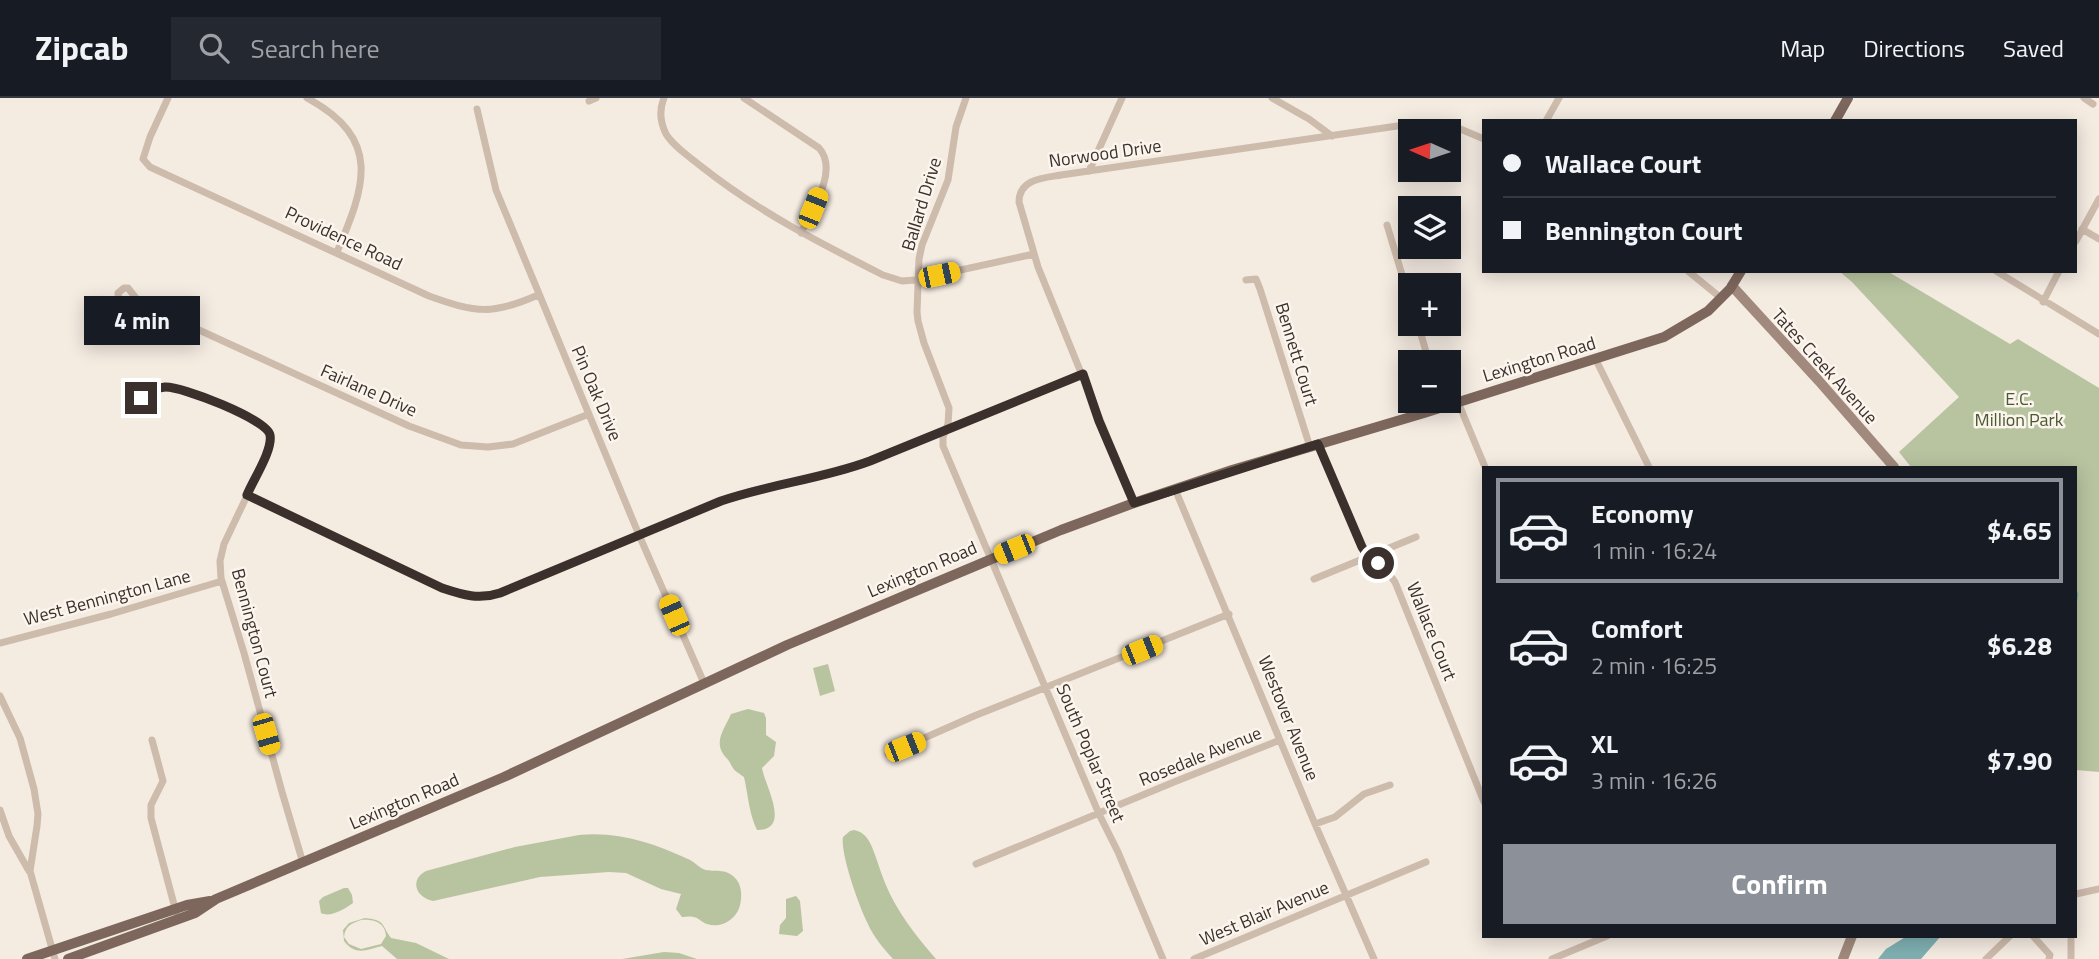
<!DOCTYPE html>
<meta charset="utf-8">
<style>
:root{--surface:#171b24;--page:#242831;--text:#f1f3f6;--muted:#9ea1a6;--line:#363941;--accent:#8c9099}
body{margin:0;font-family:"Titillium Web",sans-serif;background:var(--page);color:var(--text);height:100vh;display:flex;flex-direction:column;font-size:26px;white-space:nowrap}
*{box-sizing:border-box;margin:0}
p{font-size:23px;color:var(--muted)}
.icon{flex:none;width:38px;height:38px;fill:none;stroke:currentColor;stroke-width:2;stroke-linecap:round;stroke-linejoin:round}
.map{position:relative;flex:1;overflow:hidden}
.panel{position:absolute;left:1482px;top:368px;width:595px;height:472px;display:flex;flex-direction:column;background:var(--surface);border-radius:0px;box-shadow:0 4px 18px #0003}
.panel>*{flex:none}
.guide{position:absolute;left:1482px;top:21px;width:595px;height:154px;border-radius:0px;box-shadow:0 4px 18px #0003;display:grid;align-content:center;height:154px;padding:0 21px;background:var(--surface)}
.needle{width:46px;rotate:273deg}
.fabs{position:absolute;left:1398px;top:21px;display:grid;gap:14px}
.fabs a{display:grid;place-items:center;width:63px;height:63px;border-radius:0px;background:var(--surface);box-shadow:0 4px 18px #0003;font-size:35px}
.end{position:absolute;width:32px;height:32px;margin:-16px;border:9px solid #3b302b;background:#fff;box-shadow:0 0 0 4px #fff}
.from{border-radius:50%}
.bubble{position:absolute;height:49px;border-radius:0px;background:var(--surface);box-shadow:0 4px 18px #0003;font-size:23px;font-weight:700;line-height:49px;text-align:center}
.car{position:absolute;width:21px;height:42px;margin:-21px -10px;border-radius:9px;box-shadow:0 0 5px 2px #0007;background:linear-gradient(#f5c518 24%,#345 0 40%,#f5c518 0 76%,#345 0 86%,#f5c518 0)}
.guide b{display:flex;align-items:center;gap:24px;height:66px;font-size:26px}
.guide b+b{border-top:2px solid var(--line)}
.guide i{width:18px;height:18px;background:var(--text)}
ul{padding:12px 0 0;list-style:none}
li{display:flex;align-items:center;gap:21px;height:105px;margin:0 14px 10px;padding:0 7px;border:4px solid transparent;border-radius:0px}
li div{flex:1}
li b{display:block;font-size:26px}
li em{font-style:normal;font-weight:700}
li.selected{border-color:var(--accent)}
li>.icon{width:63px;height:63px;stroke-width:1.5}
.cta{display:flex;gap:14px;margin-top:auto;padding:14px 21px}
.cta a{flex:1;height:80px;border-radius:0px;background:var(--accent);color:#fff;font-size:28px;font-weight:700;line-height:80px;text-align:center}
header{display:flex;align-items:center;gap:42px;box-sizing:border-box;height:98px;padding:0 35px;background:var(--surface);border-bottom:2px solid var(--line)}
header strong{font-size:33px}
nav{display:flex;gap:38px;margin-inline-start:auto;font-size:24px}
.search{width:490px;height:63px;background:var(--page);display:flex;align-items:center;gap:18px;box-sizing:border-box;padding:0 24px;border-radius:0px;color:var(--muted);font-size:26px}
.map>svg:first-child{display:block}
.green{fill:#b8c4a0;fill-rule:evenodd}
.water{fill:#7fb0b2}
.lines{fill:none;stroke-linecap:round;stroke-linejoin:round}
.stream{stroke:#7fb0b2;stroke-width:2.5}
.street{stroke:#cdbbac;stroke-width:7}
.secondary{stroke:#a18a7d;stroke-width:10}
.primary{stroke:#7d675c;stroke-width:10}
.route{stroke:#3b302b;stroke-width:9}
.labels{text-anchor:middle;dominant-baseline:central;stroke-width:5;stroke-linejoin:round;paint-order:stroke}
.street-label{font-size:18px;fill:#3b302b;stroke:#fbf5ee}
.park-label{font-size:18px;fill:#4a5a2e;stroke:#fbf5ee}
</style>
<header>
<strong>Zipcab</strong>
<div class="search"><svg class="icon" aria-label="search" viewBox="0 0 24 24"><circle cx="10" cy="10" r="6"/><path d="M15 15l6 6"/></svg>Search here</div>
<nav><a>Map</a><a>Directions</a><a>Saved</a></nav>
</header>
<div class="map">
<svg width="2099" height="861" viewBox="0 0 2099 861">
<rect width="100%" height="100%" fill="#f4ebe1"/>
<path class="green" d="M 1839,173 L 1887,173 L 2010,246 L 2018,241 L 2099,290 L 2099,674 L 2076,672 L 2076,681 L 2076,369 L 1911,369 L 1899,354 L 1959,299 L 1852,184 Z
M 828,566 L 835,593 L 820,598 L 813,570 Z
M 748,611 L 764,615 L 766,620 L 766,637 L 776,644 L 774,658 L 762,670 C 765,688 792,732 757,732 C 749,716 748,696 744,679 C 733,671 735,674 729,663 C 727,660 724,658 722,654 C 715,641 726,628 731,616 Z
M 854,732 C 864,734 868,740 872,749 C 877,761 880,773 885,785 C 897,814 916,838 936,861 L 893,861 C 883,850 873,838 867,824 C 859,808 840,755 843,739 L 850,733 Z
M 579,737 C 619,733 653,745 688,761 C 695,764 700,771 706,772 C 718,774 726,770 736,781 C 742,788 742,799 740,807 C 737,821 721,831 707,826 C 701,824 698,819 693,819 C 689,818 686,819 682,819 L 676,811 L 681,796 L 661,791 L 626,775 L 609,774 L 540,779 L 433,803 C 416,800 409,782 426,773 L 515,749 Z
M 344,790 L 348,790 L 352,797 L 353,805 C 345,811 330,820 321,815 L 319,803 L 323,799 Z
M 796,798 L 800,803 L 803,833 L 797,838 L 779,836 L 780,827 L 786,820 L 786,801 Z
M 365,820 C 385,822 381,826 391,840 L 416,845 L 449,861 L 397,861 L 382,848 C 367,852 355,858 344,843 L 343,832 L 349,825 ZM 361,822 C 373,821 385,824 386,838 L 381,846 L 361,851 L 349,846 L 344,839 C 345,828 352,825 361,822 Z
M 664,854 L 679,855 L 697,861 L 622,861 Z"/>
<path class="water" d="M 1907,838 L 1941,838 L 1921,861 L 1878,861 L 1886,851 Z"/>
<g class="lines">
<path class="stream" d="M 2076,494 L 2077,496 L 2076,503"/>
<path class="street" d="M 168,0 L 150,39 L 143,61 L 150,69 L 429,198 C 476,215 493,217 538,197
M 307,0 C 383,41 365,88 337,154
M 664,0 C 659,12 660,24 666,36 C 674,49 690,59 702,69 C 759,114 818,144 883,177 L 902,183 L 915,182 L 1034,156
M 744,0 L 819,50 C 839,72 812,112 801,135
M 966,0 L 956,29 L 948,82 L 922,147 L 919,161 L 917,214 L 918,223 L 924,245 L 949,310 L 948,326 L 943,339 L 943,348 L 1099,716 L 1118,754 L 1163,861
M 1272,0 L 1309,21 L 1332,38
M 2084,0 L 2093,6
M 589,3 L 596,0
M 477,11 L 496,92 L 639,437 L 704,585
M 1546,23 L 1559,0
M 1089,73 L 1122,0
M 1387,127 L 1410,203
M 2082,131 L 2099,141
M 2076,143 L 2099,101
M 1688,173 L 1721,200
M 1996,173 L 2099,236
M 1246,182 L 1256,181 L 1260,191 L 1310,349
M 124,190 L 128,190 L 143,209 C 132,207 118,208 118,195 Z
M 2043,204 L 2059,173
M 143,209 L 175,221 L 409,328 L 461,347 L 488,349 L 513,346 L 589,316
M 1418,226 L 1429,264
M 1596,262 L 1649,369
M 141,300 L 156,290 L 176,290 L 200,297 L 257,324 L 267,331 L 270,335 L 270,346 L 264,362 L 224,446 L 220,463 L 221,480 L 244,555 L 282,694 L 303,765
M 1458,304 L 1485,369
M 1318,347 L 1362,449 C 1370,463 1385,469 1395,484 L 1484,704
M 1175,391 L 1315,726 L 1374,861
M 247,397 L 442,490 L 472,499 L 491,498 L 546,477 L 721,403 L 752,393 L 845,372 L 1083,276
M 1134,405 L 1038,169 L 1019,104 C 1019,81 1043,80 1061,77 L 1411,26 L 1446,25 L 1484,41
M 1314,481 L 1416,439
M 0,545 L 111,516 L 222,483
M 0,598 L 20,640 L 34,691 L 38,716 L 37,728 L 30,773 L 55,861
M 152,642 L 163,683 L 151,707 L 151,720 L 176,814
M 888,656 L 974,618 L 1229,516
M 0,712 L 9,738 L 29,773
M 1315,726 L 1335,719 L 1364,696 L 1390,687
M 976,766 L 1174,684 L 1280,642
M 2076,796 L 2099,791
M 2033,838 L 2050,857 L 2049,861
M 2071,838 L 2071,861
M 1194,861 L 1426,764
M 1552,861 L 1607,838
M 1986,861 L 2010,838"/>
<path class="secondary" d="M 1732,188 L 1819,283 L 1894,369
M 1843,861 L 1852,838"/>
<path class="primary" d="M 1835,23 L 1848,0
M 27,861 L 187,807 L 210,803
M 68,861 L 195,815 L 216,801 L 504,679 L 787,547 L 1061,432 L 1134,405 L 1232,372 L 1424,315 L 1664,239 L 1708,213 L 1730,191 L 1741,173"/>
</g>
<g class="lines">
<path class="route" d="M 141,300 C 148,294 155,290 165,289 C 181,288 267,321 270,337 C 273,352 253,382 247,397 L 442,490 C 463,497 479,502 500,495 L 721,403 C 770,386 822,381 870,363 L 1083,276 L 1099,323 L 1134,405 L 1318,346 L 1362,449 L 1368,458 L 1378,465"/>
</g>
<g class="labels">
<g class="street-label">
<text transform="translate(1105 55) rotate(-8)">Norwood Drive</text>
<text transform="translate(921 106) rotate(-73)">Ballard Drive</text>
<text transform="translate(344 140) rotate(25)">Providence Road</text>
<text transform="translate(1297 256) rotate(73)">Bennett Court</text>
<text transform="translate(1539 261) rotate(-17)">Lexington Road</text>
<text transform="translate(1825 268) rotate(48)">Tates Creek Avenue</text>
<text transform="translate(369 292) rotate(24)">Fairlane Drive</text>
<text transform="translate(597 295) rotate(67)">Pin Oak Drive</text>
<text transform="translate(922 471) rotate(-23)">Lexington Road</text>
<text transform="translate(107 499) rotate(-15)">West Bennington Lane</text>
<text transform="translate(1432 533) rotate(68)">Wallace Court</text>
<text transform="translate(255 535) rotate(75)">Bennington Court</text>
<text transform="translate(1289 620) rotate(68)">Westover Avenue</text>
<text transform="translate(1091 655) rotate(67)">South Poplar Street</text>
<text transform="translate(1200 658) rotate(-22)">Rosedale Avenue</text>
<text transform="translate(404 703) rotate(-23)">Lexington Road</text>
<text transform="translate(1264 815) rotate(-23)">West Blair Avenue</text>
</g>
<g class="park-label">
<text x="2019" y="300">E.C.<tspan x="2019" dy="21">Million Park</tspan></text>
</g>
</g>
</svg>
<div class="fabs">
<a><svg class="needle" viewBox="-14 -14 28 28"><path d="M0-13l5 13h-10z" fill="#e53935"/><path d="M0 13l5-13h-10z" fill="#9ea1a6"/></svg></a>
<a><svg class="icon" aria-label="layers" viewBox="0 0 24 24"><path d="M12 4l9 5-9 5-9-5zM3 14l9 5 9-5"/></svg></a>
<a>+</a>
<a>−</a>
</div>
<i class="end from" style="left:1378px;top:465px"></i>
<i class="end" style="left:141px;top:300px"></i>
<div class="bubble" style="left:84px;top:198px;width:116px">4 min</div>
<i class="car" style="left:813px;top:110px;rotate:22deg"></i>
<i class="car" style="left:939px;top:177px;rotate:78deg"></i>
<i class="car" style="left:1014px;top:451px;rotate:248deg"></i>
<i class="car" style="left:674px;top:517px;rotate:336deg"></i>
<i class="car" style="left:1142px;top:552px;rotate:68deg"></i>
<i class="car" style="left:266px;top:636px;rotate:164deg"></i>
<i class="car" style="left:905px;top:649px;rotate:68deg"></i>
<div class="guide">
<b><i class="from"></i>Wallace Court</b>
<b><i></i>Bennington Court</b>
</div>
<section class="panel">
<ul>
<li class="selected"><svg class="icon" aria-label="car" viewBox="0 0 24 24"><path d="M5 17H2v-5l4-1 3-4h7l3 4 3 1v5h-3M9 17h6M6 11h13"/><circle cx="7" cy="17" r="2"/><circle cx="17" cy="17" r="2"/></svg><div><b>Economy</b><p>1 min · 16:24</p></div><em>$4.65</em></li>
<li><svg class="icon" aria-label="car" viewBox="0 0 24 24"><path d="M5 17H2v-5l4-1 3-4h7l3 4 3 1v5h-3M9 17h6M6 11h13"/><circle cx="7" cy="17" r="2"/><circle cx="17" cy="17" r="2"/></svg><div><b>Comfort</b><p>2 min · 16:25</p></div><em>$6.28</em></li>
<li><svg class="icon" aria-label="car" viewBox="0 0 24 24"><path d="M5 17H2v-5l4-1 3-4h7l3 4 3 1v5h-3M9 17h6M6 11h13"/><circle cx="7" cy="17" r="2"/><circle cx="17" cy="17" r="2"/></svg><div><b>XL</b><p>3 min · 16:26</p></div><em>$7.90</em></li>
</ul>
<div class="cta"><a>Confirm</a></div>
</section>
</div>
